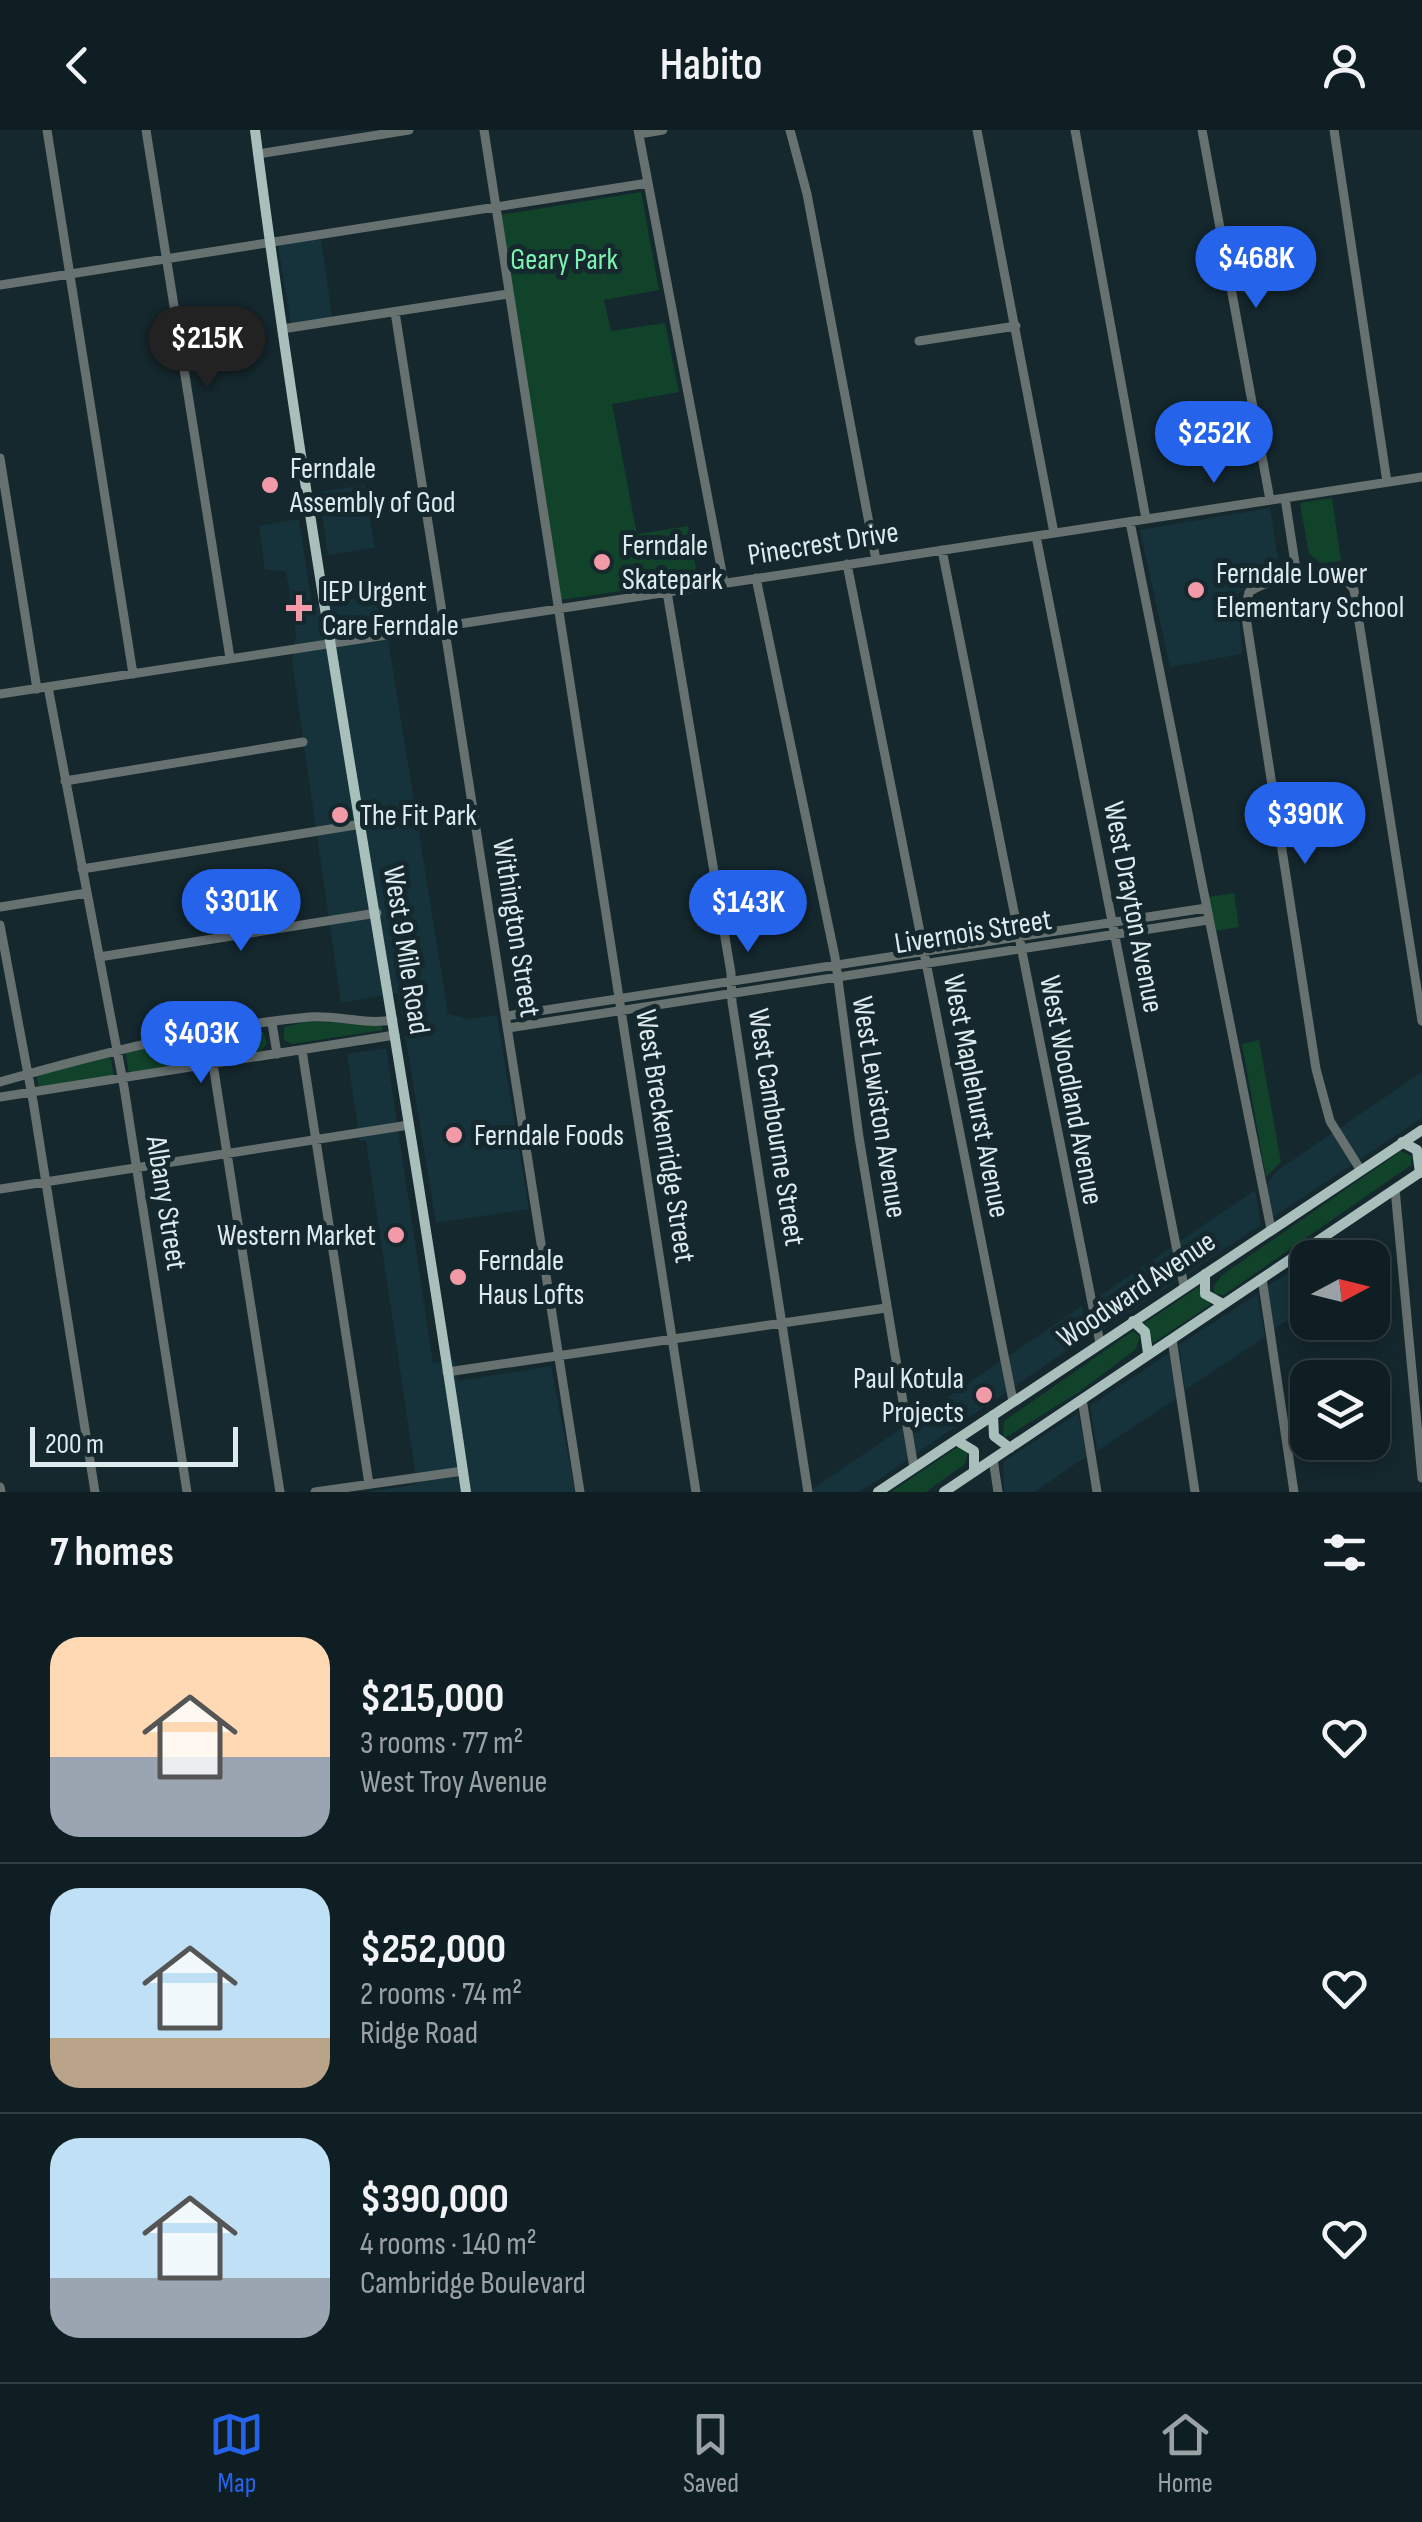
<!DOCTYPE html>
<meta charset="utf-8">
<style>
:root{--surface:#0f1e22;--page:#18272a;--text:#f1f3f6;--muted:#9ba2a5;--line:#2f3c40;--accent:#2563eb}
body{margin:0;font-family:"Sofia Sans Condensed",sans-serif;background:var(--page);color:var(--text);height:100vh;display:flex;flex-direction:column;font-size:38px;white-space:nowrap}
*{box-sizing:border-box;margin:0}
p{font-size:32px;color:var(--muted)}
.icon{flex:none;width:55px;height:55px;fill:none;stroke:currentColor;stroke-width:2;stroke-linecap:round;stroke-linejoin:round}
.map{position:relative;height:1362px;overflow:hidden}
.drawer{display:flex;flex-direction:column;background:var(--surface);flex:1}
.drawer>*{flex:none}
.needle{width:65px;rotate:83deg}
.controls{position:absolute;left:1290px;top:1110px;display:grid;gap:20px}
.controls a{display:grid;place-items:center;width:100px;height:100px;border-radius:20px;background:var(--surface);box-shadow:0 5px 25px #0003,0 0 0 2px var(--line);font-size:50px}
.scale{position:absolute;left:30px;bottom:25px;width:208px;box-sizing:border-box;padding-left:10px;border:5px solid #deeaee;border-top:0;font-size:28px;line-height:35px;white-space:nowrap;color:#deeaee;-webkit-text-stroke:8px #14282e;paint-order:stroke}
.price{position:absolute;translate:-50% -85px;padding:0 22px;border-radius:35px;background:var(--accent);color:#fff;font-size:32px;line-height:65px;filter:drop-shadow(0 2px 5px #0008)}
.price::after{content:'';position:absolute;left:50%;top:60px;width:30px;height:22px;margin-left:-15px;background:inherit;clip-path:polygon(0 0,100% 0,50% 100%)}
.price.active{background:#222;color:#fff}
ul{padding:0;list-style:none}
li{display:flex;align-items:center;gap:30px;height:250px;padding:0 50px}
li+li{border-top:2px solid var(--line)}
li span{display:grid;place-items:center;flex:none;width:280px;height:200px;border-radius:30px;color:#555}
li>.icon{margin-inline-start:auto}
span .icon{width:120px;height:120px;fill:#fffc;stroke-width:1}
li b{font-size:42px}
h2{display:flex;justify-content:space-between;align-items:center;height:120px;padding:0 50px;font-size:42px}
header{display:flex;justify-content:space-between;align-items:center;height:130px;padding:0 50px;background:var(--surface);font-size:45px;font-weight:600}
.menu{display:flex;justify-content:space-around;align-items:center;height:140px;border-top:2px solid var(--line);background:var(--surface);font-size:28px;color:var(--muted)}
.menu a{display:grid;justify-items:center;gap:5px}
.menu .active{color:var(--accent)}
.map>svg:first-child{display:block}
.built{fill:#16333b}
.green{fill:#11432a}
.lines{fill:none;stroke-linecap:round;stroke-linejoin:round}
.minor{stroke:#677170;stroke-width:9}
.major{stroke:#a9bfbc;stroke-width:10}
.poi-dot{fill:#f39aa8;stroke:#14282e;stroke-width:4}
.labels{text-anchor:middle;stroke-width:10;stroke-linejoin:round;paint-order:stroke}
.park-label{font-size:30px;fill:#7df2b1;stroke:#14282e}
.poi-label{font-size:30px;fill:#deeaee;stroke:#14282e;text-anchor:start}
.street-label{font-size:30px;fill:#deeaee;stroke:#14282e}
</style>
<header><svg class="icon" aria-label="back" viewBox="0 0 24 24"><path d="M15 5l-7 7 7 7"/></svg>Habito<svg class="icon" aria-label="person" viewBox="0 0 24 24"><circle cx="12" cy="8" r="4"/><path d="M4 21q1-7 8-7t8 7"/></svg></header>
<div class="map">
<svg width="1422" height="1362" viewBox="0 0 1422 1362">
<rect width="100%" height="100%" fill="#14282e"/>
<path class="built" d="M321 109 332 187 291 195 278 115Z
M364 355 375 418 328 425 319 362Z
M1270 378 1278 429 1238 464 1242 524 1170 537 1140 400Z
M299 389 312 475 381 465 448 884 469 889 497 885 529 1079 436 1093 398 863 341 873 292 532 296 506 286 441 265 440 259 396Z
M386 918 433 1233 454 1230 458 1251 551 1236 575 1362H367L417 1354 366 1011H360L347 924Z
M1422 942V988L1275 1086 1269 1083 1265 1056 1278 1040Z
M1255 1060 1261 1095 1101 1201 1094 1170Z
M1307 1130V1178L1274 1199 1268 1156Z
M1257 1164 1265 1207 1185 1260 1179 1215Z
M1082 1176 1088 1206 875 1352 858 1362H808Z
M1169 1223 1177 1268 1097 1321 1090 1276Z
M1078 1283 1087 1326 1034 1362H1004L1003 1332Z"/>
<path class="green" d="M641 62 659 160 604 170 611 201 665 193 679 262 612 274 637 404 688 396 698 450 560 470 500 85Z
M1332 368 1341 431 1321 433 1309 424 1300 373Z
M1234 763 1239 797 1214 801 1208 767Z
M309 891 382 896 383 900 292 914 284 910V897Z
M254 899 264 903 267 913 261 922 129 943 125 920Z
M1259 910 1281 1032 1266 1047 1242 914Z
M110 924 114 946 38 957 37 946Z
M1401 1021 1412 1026 1411 1035 1224 1165 1215 1164 1213 1157 1222 1145Z
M1200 1156 1210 1175 1153 1213 1145 1193Z
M1133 1201 1140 1206 1136 1219 1079 1262 1003 1309 1004 1291Z
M959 1316 968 1322 965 1334 926 1362H891Z"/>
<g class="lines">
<path class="minor" d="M47 0 133 544
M146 0 230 528
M484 0 696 1362
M638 0 724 453
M790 0 807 64 876 430
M977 0 1054 403
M1075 0 1146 389
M1202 0 1270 370
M1334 0 1387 352
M639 4 663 0
M258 24 409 0
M0 155 648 53
M395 182 580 1362
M282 199 508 164
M919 211 1016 196
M0 328 37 559
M1285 368 1297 446
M1130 392 1271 1099
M1036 406 1184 1156
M942 420 1100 1213
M847 434 1013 1271
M756 448 835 827 859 1007 914 1338
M667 462 731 843 732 872 808 1362
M48 557 124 957 187 1362
M0 564 1422 347
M65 651 303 612
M82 739 362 694
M0 777 87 763
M0 795 33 971 95 1362
M99 827 377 783
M506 886 1206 778
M272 893 277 924
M508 898 1208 790
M302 920 369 1354
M213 934 280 1362
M0 952C101 923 204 897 309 887 338 885 364 895 393 890
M0 967 395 905
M1360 1039 1330 991 1316 939 1245 481 1249 462C1274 446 1336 430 1354 460L1422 891
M0 1059 409 995
M1395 1059 1422 1348
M1262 1148 1294 1362
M1172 1209 1195 1362
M447 1242 886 1178
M1082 1269 1097 1362
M993 1329 998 1362
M0 1357 1 1362
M315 1362 463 1341"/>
<path class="major" d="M255 0C313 452 400 907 466 1362
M1402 1012 1417 1020 1420 1043
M1205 1144V1164L1223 1174
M1133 1191 1145 1202 1148 1223
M993 1285 994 1306 1010 1318
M956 1310 974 1321V1341
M878 1362 1422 1000
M944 1362 1422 1041"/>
</g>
<g class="poi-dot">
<circle cx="270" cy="355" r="10"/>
<circle cx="602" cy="432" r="10"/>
<circle cx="1196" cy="460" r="10"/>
<path d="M294 463h10v10h10v10h-10v10h-10v-10h-10v-10h10z"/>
<circle cx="340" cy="685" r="10"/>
<circle cx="454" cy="1005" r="10"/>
<circle cx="396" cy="1105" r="10"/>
<circle cx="458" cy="1147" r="10"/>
<circle cx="984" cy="1265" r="10"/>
</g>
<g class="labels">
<g class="park-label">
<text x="564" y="139">Geary Park</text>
</g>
<g class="poi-label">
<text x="290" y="348">Ferndale<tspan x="290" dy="34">Assembly of God</tspan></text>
<text x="622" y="425">Ferndale<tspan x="622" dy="34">Skatepark</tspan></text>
<text x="1216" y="453">Ferndale Lower<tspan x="1216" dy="34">Elementary School</tspan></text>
<text x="322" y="471">IEP Urgent<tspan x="322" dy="34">Care Ferndale</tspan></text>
<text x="360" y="695">The Fit Park</text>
<text x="474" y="1015">Ferndale Foods</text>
<text x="376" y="1115" text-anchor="end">Western Market</text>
<text x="478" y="1140">Ferndale<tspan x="478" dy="34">Haus Lofts</tspan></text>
<text x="964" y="1258" text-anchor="end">Paul Kotula<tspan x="964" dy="34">Projects</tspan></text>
</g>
<g class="street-label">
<text transform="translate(823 413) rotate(-9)" y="10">Pinecrest Drive</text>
<text transform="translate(1134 777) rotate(79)" y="10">West Drayton Avenue</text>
<text transform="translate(517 798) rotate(81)" y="10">Withington Street</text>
<text transform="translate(973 801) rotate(-9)" y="10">Livernois Street</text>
<text transform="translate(407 820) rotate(81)" y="10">West 9 Mile Road</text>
<text transform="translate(1072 960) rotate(79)" y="10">West Woodland Avenue</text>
<text transform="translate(977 966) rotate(79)" y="10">West Maplehurst Avenue</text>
<text transform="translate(880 977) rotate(81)" y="10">West Lewiston Avenue</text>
<text transform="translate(777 997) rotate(81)" y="10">West Cambourne Street</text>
<text transform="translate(666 1006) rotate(81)" y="10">West Breckenridge Street</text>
<text transform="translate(167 1073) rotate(81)" y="10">Albany Street</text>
<text transform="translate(1136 1159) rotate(-34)" y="10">Woodward Avenue</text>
</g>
</g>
</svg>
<div class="controls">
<a><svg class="needle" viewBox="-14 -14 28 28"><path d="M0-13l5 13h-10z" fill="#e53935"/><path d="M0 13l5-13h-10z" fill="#9ba2a5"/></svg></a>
<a><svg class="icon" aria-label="layers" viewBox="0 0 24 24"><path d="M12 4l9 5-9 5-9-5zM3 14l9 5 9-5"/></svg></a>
</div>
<div class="scale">200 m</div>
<b class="price" style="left:1256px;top:181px">$468K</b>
<b class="price active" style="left:207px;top:261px">$215K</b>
<b class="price" style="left:1214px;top:356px">$252K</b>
<b class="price" style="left:1305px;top:737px">$390K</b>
<b class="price" style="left:241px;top:824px">$301K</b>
<b class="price" style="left:748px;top:825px">$143K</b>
<b class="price" style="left:201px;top:956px">$403K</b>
</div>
<section class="drawer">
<h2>7 homes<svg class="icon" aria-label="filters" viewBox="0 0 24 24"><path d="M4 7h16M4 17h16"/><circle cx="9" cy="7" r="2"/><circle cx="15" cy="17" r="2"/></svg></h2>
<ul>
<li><span style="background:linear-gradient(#ffd9b3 60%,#9aa5b1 0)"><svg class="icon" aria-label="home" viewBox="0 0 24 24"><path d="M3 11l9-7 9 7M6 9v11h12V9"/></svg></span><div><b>$215,000</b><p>3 rooms · 77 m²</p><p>West Troy Avenue</p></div><svg class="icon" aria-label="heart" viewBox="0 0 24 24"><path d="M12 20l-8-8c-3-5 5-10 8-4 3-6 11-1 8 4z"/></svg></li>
<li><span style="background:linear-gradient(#bfe0f5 75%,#b9a48a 0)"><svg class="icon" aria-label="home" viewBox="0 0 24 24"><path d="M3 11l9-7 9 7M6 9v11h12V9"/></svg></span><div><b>$252,000</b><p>2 rooms · 74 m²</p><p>Ridge Road</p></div><svg class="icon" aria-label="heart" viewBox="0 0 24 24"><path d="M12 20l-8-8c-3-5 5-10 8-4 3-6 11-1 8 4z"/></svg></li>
<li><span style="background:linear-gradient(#bfe0f5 70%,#9aa5b1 0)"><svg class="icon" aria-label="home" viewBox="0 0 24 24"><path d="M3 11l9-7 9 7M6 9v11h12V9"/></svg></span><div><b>$390,000</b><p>4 rooms · 140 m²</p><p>Cambridge Boulevard</p></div><svg class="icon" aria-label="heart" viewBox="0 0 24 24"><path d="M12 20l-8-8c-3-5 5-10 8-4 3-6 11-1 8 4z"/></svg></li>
</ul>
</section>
<nav class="menu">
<a class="active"><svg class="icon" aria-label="map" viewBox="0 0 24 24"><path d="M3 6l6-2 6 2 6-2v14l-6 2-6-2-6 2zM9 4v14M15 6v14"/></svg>Map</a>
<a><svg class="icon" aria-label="saved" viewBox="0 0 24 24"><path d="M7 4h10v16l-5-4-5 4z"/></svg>Saved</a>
<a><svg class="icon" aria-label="home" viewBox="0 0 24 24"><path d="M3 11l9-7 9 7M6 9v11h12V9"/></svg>Home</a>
</nav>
